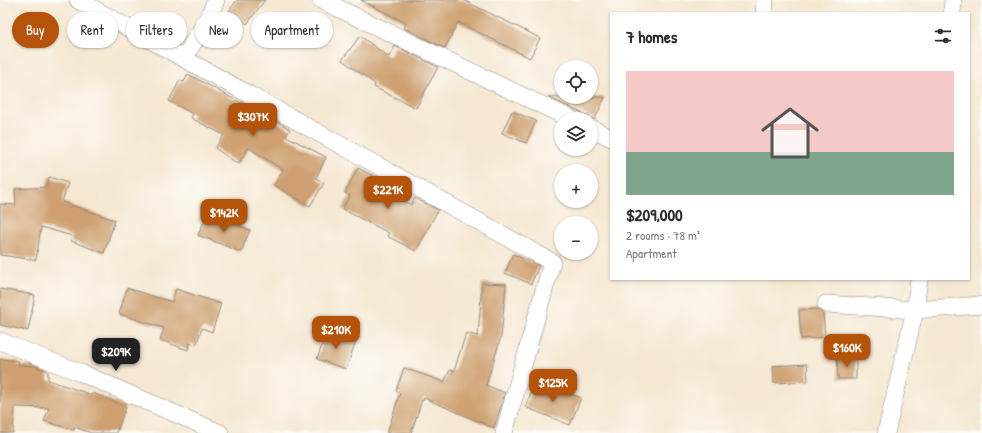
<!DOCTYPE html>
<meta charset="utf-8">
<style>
:root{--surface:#fff;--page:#f2f2f3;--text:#2b2b33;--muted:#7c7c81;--line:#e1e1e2;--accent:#b45309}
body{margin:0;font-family:"Patrick Hand",sans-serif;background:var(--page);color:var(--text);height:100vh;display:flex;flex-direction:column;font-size:15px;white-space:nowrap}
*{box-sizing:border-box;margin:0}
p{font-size:13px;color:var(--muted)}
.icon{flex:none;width:22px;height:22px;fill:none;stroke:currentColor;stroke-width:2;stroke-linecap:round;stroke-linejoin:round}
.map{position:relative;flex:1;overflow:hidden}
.details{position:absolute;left:610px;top:12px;width:360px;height:268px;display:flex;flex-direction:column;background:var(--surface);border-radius:0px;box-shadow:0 1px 3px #0004}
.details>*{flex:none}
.guide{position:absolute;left:12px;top:12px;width:380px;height:36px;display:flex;gap:8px}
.fabs{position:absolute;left:554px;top:60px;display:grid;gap:8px}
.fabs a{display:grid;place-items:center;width:44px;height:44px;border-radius:50%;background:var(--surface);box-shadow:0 1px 3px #0004;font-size:20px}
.price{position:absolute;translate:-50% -34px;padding:0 9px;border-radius:8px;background:var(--accent);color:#fff;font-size:13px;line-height:26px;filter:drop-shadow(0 1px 2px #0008)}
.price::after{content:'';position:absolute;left:50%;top:24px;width:12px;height:9px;margin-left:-6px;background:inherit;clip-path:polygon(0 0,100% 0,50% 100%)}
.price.active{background:#222;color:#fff}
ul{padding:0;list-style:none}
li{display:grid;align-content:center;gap:8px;height:212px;padding:0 16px}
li+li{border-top:1px solid var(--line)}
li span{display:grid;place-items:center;height:124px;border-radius:0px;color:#555}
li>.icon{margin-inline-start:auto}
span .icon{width:72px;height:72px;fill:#fffc;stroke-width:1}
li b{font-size:17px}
h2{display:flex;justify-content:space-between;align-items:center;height:48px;padding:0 16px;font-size:17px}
.tag{padding:0 14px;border-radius:18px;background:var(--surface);box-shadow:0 1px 3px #0004;font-size:14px;line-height:36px}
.tag.active{background:var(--accent);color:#fff}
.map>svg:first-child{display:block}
.building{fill:#cea071}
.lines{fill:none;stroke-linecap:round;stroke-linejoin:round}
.minor-casing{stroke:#90897e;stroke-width:18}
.minor{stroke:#fff;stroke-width:17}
</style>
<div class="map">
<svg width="982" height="433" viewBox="0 0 982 433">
<rect width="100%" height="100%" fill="#fdfcf7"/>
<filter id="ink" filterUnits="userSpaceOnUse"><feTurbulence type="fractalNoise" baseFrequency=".025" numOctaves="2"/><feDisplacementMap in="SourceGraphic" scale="8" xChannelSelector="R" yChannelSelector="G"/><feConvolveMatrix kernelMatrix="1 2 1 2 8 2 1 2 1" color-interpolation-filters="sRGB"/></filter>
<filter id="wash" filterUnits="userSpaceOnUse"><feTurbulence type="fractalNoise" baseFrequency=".012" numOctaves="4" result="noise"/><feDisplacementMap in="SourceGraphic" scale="16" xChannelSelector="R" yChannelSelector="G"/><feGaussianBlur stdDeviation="0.9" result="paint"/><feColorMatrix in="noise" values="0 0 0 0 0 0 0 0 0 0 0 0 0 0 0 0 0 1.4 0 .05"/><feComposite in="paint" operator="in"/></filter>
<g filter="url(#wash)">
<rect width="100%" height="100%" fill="#f5e7d1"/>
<g id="blocks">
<path class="building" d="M237 0H265L247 24 229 11Z
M361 0H463L540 38 530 58 458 22 445 48 404 28 406 23Z
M360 36 389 57 395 46 438 67 416 108 374 87 375 84 342 60Z
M188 74 241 103V102L290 129 286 136 326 157 316 178 324 183 310 206 274 185 283 170 249 148 238 164 215 148 224 135 191 118 193 114 169 101 180 80 184 82Z
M548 97H605L595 119Z
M512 111 536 121 526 143 502 133Z
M358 168 387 183 384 190 411 205 415 198 438 210 416 251 387 236 389 233 342 209 350 196 345 193Z
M49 177 68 183 62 202 115 220 104 253 71 241 72 236 41 227 36 260 0 255V204L16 205 15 189 46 187Z
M208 213 250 230 241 252 198 235Z
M513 254 539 266 531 284 505 273Z
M482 283 506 284 501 337 486 385 505 393 494 428 424 398 423 401 422 400 411 433H387L400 393 396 391 404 368 444 382 450 370 454 371 466 333 478 336Z
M127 288 172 302 176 289 221 304 212 332 202 328 196 345 190 343 188 350 160 340 164 328 119 314Z
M0 289 35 295 28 331 0 325Z
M817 309 820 312 823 313 825 337 801 339 799 310Z
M327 331 356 341 346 369 317 359Z
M837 358H856V379H838Z
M0 359 19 361 18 365 35 366 48 371V380L92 395 93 393 126 407 116 433H91L75 427 74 430 44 421 49 408 15 407 13 433H0Z
M807 364 808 381 774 383 773 366Z
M536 381 581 398 570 425 525 407Z"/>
</g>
</g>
<g filter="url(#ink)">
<use href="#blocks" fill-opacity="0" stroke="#90897e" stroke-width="1"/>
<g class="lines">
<g class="minor-casing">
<path id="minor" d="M78 0 552 262 504 433
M321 0 571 119
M764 13 765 0
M952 13 953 0
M184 58 207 20 216 0
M591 128 611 138
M826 304 915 310 982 305
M0 341 81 373 220 433
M886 433 915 310 919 279"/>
</g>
<use href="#minor" class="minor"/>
</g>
</g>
</svg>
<div class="fabs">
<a><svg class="icon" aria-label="locate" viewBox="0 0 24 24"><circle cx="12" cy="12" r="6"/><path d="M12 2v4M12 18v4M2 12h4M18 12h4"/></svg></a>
<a><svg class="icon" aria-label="layers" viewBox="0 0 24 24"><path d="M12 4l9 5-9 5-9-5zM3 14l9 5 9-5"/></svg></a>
<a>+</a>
<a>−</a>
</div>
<b class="price" style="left:253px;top:137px">$307K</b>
<b class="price" style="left:388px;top:210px">$221K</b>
<b class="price" style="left:224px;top:233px">$142K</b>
<b class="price" style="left:336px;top:350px">$210K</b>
<b class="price" style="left:847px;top:368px">$160K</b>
<b class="price active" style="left:116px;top:372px">$209K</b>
<b class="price" style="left:553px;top:403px">$125K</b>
<div class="guide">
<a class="tag active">Buy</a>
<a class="tag">Rent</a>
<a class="tag">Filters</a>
<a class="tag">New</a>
<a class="tag">Apartment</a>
</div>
<section class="details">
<h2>7 homes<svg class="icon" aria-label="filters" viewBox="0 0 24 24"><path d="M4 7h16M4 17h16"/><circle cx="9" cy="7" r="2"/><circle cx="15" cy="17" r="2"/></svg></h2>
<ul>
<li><span style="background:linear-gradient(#f6c9c9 65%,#7fa58c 0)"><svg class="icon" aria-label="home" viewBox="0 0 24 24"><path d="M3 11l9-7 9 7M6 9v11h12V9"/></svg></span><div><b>$209,000</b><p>2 rooms · 78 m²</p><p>Apartment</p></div></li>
</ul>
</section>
</div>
